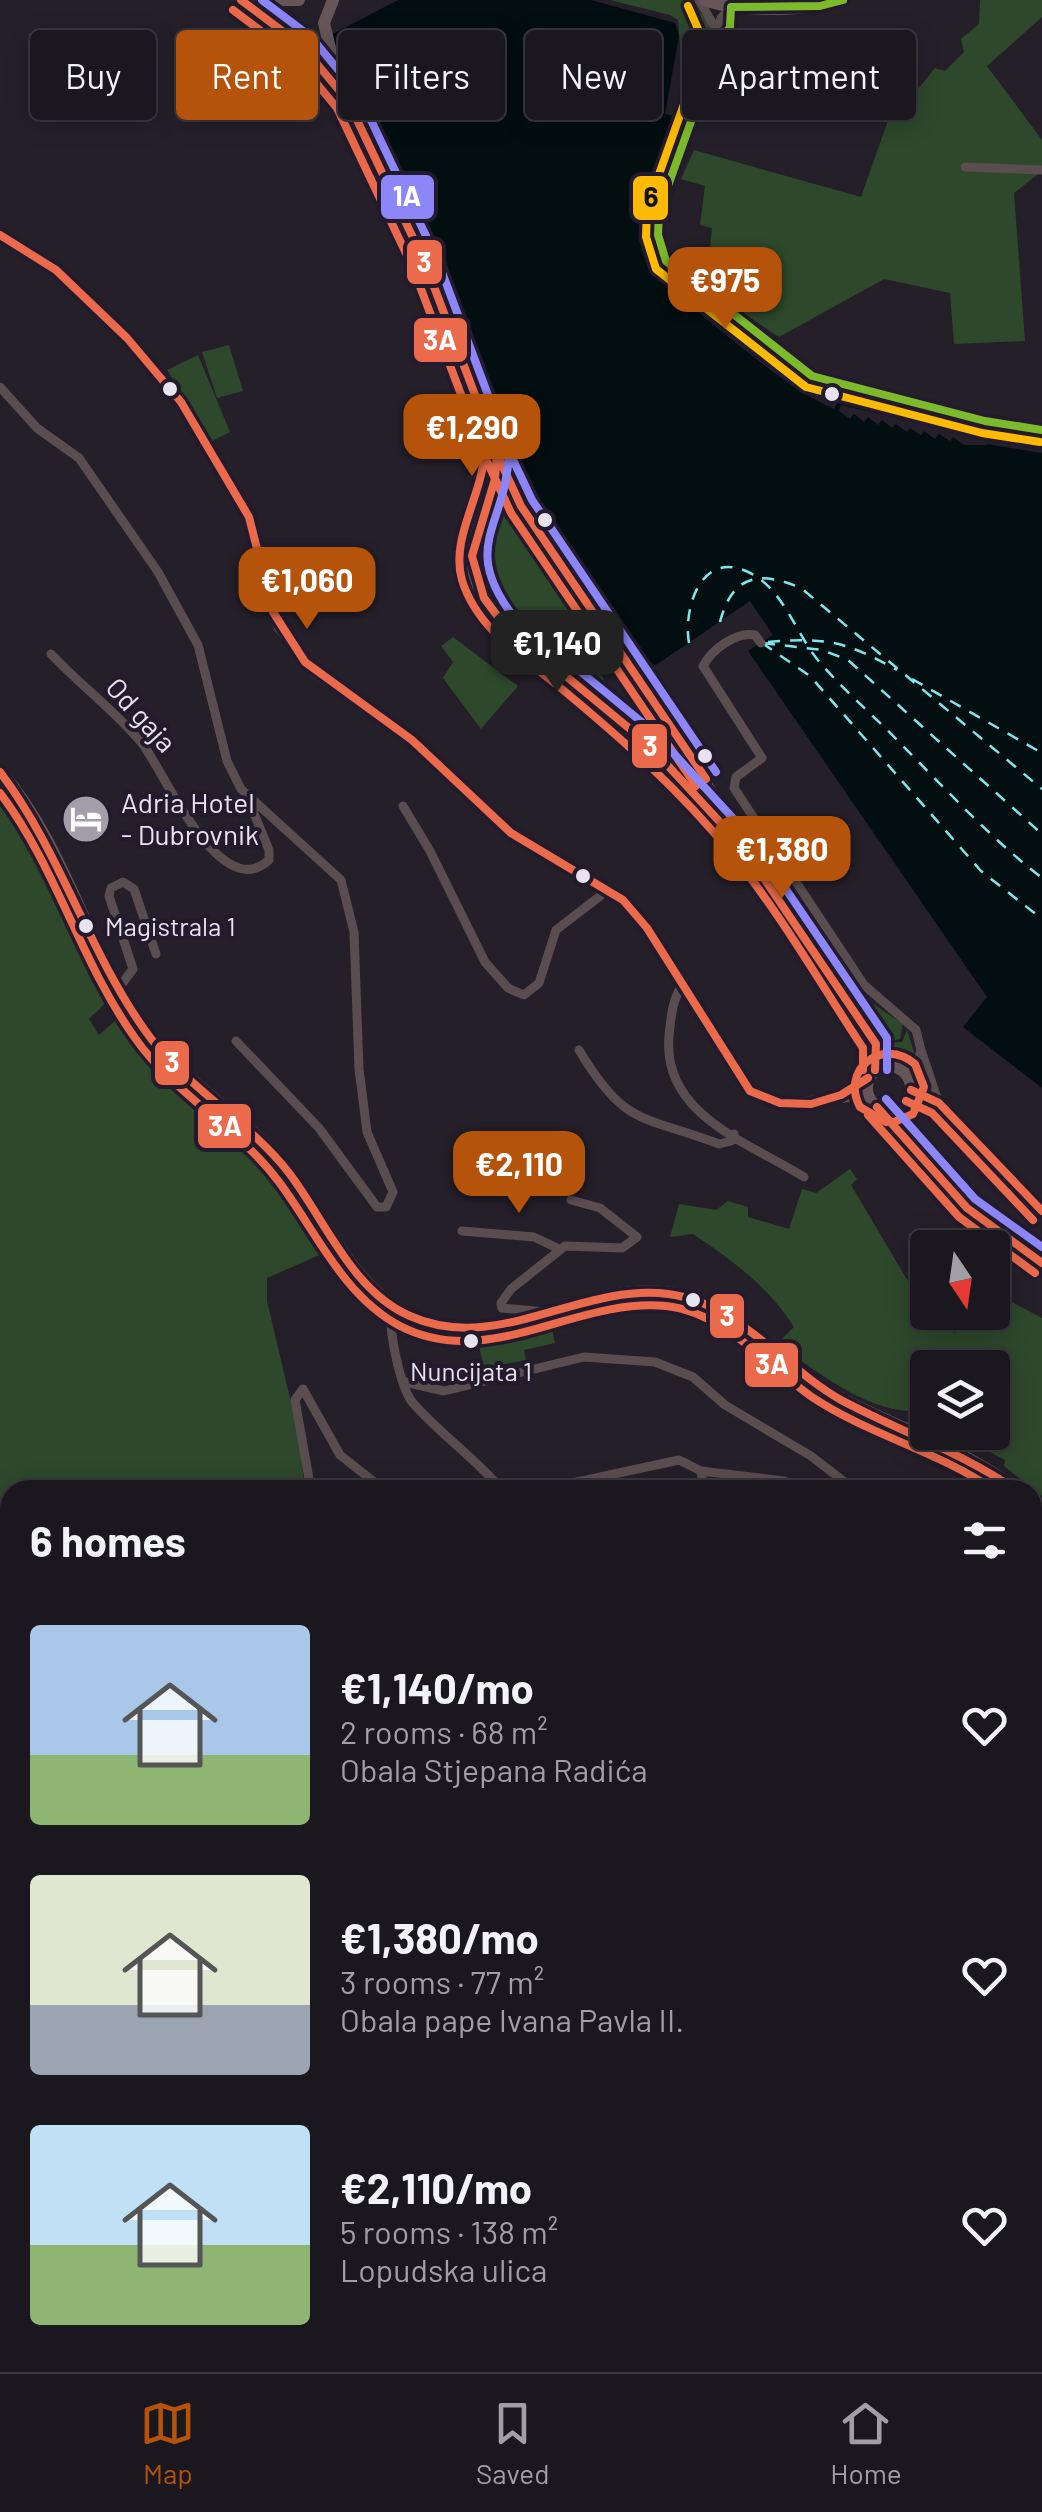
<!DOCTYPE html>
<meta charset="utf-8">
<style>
:root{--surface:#1b171f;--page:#242028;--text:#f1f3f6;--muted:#a09fa4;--line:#39363d;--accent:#b45309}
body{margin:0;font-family:Barlow,sans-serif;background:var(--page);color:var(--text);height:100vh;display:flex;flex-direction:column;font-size:38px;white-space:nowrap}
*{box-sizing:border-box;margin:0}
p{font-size:32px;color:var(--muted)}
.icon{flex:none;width:55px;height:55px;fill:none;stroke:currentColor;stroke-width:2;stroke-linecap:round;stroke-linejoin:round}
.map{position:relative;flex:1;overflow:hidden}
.drawer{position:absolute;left:0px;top:1480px;width:1042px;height:892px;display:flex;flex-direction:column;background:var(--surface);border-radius:30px 30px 0 0;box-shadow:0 5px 25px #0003,0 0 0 2px var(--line)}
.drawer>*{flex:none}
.banner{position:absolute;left:30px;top:30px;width:982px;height:90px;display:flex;gap:20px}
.needle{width:65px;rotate:167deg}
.controls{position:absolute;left:910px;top:1230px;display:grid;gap:20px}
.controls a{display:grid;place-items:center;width:100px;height:100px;border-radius:10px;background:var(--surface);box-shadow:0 5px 25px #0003,0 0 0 2px var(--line);font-size:50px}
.price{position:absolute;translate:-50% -85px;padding:0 22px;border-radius:20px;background:var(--accent);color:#fff;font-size:32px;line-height:65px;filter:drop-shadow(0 2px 5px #0008)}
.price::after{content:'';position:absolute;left:50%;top:60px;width:30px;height:22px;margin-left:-15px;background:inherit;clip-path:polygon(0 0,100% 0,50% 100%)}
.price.active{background:#222;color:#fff}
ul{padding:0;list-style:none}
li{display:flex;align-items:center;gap:30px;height:250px;padding:0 30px}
li span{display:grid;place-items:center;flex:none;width:280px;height:200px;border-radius:10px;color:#555}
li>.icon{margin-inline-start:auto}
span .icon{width:120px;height:120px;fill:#fffc;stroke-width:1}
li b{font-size:42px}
h2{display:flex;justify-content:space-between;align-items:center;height:120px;padding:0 30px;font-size:42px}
.pill{padding:0 35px;border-radius:10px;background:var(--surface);box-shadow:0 5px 25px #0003,0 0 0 2px var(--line);font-size:35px;line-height:90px}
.pill.active{background:var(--accent);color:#fff}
.tabs{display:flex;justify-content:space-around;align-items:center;height:140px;border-top:2px solid var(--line);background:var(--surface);font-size:28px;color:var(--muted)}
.tabs a{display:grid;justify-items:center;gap:5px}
.tabs .active{color:var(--accent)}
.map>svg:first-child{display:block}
.green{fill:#2e482c}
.water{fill:#030e10}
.pier{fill:#241f29}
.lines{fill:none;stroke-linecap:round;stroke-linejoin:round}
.ferry{stroke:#7de7eb;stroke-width:2.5;stroke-dasharray:12 10;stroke-linecap:butt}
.minor{stroke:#5a4d4f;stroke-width:9}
.tertiary{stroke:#5a4d4f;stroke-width:11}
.secondary{stroke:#665659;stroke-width:12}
.primary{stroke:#655559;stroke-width:14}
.bus-1-casing{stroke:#231b2d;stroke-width:15}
.bus-2-casing{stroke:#231b2d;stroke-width:15}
.bus-3-casing{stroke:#231b2d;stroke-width:15}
.bus-4-casing{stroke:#231b2d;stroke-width:15}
.bus-5-casing{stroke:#231b2d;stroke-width:15}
.bus-1{stroke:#eb6a4b;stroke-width:8}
.bus-2{stroke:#eb6a4b;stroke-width:8}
.bus-3{stroke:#8c86f9;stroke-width:8}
.bus-4{stroke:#7cba2b;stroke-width:8}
.bus-5{stroke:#fcba04;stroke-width:8}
.bus-dot{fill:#e9e3f0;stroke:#231b2d;stroke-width:4}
.labels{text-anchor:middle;stroke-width:8;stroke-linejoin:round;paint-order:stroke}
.bus-label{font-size:26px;fill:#e9e3f0;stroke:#231b2d;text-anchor:start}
.street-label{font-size:28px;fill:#e9e3f0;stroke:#231b2d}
.poi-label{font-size:28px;fill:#e9e3f0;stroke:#231b2d;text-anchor:start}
.line-badge{stroke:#231b2d;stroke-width:4}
.badge-label{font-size:28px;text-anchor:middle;font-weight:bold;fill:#fff}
.pale-badge-label{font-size:28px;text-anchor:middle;font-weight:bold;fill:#111}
</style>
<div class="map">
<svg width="1042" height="2372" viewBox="0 0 1042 2372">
<rect width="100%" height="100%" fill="#241f29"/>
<path class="green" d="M610 0H689L709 23 708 52 680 45 678 20 670 15Z
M980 0H1042V17L987 66 1042 140V171L1014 193 1025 341 954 344 950 293 884 279 779 337 706 288 712 228 700 225 705 186 681 179 694 150 861 197 897 95 909 100 935 68 945 71 964 52 961 39 979 24Z
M229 345 243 391 217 398 202 352Z
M198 355 230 432 212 441 167 370Z
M500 507 512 510 612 660 600 672 612 696C571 666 476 606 481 550 483 533 492 522 500 507Z
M453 637 518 686 481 729 443 678 453 662 441 646Z
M0 784 43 846 112 997 89 1019 99 1035 124 1013 196 1098 269 1158 333 1249 267 1278V1301L298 1432 305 1490H10V2362L660 2363 654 2372H0Z
M854 991 903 1024 900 1039 889 1042H902L907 1030 914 1052 907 1062 896 1063 880 1034 885 1036Z
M850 1169 857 1179 851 1185 931 1320 955 1333 966 1313 992 1312 995 1293 1042 1318V1496L1004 1466 1005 1460 955 1433 992 1432V1368H928L927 1411 917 1406 911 1411C865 1410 813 1370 778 1343L794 1327C767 1285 733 1261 693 1234L670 1237 679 1204 716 1210 728 1201 748 1207V1217L789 1229 802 1189 816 1193Z
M552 1329 555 1343 524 1350 526 1360 484 1368 479 1346Z
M1032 1652 1042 1658V2034L1033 2040Z"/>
<path class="water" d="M398 0H591L675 23 679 36 665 114 674 116 671 129 677 134C627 244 636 261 726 335 760 362 794 391 834 409L837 402 983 435 1042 442V447L989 439 987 444 1042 453V1088L963 1027 987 997 748 651 773 635 750 601 650 669 515 466 431 248 331 35Z
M1042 2319V2372H862L883 2363 1032 2362 1033 2321Z"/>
<path class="pier" d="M841 405 953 431 988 439 987 445H964L953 437 950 441 939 434 935 439 924 431 921 435 910 428 907 432 896 424 892 428 882 420 878 425 868 417 864 422 854 414 850 419 839 411Z"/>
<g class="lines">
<path class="ferry" d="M720 622C732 575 759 570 801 588L1042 789
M768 642C826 637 845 641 897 670
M689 643C683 610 700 551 746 571 782 586 794 630 817 659 841 688 872 714 898 741 945 788 989 837 1042 878
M762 643 810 676 981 871 1042 919
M763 643 822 650 848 660 1042 834
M912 679 1042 753"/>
<path class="minor" d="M699 0 714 26 718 46
M731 2 730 27 718 46 659 211 658 235 666 261 812 376 985 421 1042 430
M717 35 721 18 731 7
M965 167 1042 170
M0 387 37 428 79 458 158 572 198 645 227 761 241 789 341 880 354 932 359 1069 367 1132 393 1192 386 1207H377L319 1128 236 1041
M761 643 755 635C737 631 712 649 703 666L762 758 736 777 734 788 864 985 916 1030 921 1050 911 1083
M51 654C80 685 113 709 141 742 163 768 219 906 269 860V850L246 794
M403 806 430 851 485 962 508 988 524 995 539 983 556 930 608 890
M683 984C672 999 671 1018 669 1036 662 1115 748 1142 804 1177
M119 988 133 969 109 896 111 888 123 882 134 889 156 954
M579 1050C625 1127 642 1115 719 1144L731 1141 734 1134
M921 1050 938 1101
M911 1090 939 1103 1042 1211
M462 1231 534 1237 559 1249
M392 1306C387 1325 400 1388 413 1403 440 1434 475 1458 502 1490
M545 1312 502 1308 501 1303 511 1289 565 1246 622 1248 637 1237 600 1208 571 1200
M405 1382 444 1391 584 1357 655 1362 693 1377 725 1405 811 1456 855 1490
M701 1471 704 1490
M311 1490 295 1400 303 1389 340 1455 378 1485
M540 1490 679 1460 701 1471 784 1481 813 1490
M1032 1646 1042 1653
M699 2372 709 2362"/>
<path class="tertiary" d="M0 235 56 270 127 338 181 402 249 517 279 627 315 672 412 740 511 833 623 900 647 928 750 1091 784 1105 852 1096 872 1103
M843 1095 868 1078"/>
<path class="secondary" d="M241 0 302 46 341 91
M257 0H299
M333 0 324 23 333 61 425 263 521 506 683 744 742 846 895 1066
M705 0C738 13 810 11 843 0
M497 457C499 530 432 543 504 625L647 743 727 830
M875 1070 876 1047"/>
<path class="primary" d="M0 772C68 851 86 954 147 1034 187 1087 247 1118 287 1171 324 1218 351 1285 406 1315 491 1362 583 1279 671 1294 738 1305 784 1370 842 1400 902 1431 962 1449 1016 1490
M866 1088a23 23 0 1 1 46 0a23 23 0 1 1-46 0Z
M877 1107 967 1208 1042 1263
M1032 1504 1042 1513
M1032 2076 1042 2056
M1032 2162 1036 2211 1032 2224
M1032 2311 1042 2310
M762 2372 775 2362
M810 2372 827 2362"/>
<g class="bus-1-casing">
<path id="bus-1" d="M241 0 302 46 348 101 425 263 497 453 495 479 472 556 484 598 504 625 647 743 742 846 876 1044 875 1070
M0 235 56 270 127 338 181 402 249 517 273 612 305 662 412 740 511 833 623 900 647 928 750 1091 780 1103 811 1104 841 1095 868 1078
M496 452 521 506 706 779
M0 772C60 851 87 948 144 1029 183 1086 247 1119 289 1173 325 1220 352 1291 410 1316 497 1355 579 1283 668 1294 737 1302 784 1368 841 1400 899 1431 961 1452 1016 1490
M911 1090 939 1103 1042 1211
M877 1107 967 1208 1042 1263"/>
</g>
<g class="bus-2-casing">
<path id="bus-2" d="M233 10 293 55 337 108 413 268 484 455C482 496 450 539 462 580 476 627 521 656 557 685 620 737 680 790 731 853 780 913 820 983 863 1048V1070
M485 457 511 513 696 786
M0 793C57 868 80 961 135 1038 174 1094 238 1127 279 1182 316 1231 343 1296 400 1326 489 1372 575 1297 666 1306 724 1312 767 1366 812 1397 869 1435 938 1451 994 1490
M906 1101 932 1113 1033 1220
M868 1115 959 1217 1035 1273
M886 1122 860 1107C840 1070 882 1036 915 1064L924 1087 913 1114 894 1122"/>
</g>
<g class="bus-3-casing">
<path id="bus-3" d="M262 0 311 37 359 95 437 259 509 451C507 527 459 544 513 616L655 733 751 838 887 1038V1070
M507 447 532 500 716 772
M886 1099 975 1199 1042 1247"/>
</g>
<g class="bus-4-casing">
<path id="bus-4" d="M843 0 820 6 731 7 730 27 718 46 659 211 658 235 666 261 812 376 985 421 1042 430"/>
</g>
<g class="bus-5-casing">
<path id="bus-5" d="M688 6 705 45 647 208 646 237 656 269 806 387 982 433 1040 442"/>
</g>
<use href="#bus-1" class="bus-1"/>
<use href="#bus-2" class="bus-2"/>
<use href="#bus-3" class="bus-3"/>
<use href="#bus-4" class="bus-4"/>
<use href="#bus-5" class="bus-5"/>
</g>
<defs>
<g id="hotel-disc" transform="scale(2.5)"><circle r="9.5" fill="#a49eaa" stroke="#231b2d"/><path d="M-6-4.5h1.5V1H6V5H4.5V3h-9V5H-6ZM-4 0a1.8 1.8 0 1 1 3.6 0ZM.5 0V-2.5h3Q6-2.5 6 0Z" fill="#fff"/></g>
</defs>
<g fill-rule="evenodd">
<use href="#hotel-disc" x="86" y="819"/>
</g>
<g class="bus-dot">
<circle cx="170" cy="389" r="9"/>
<circle cx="832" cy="394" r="9"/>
<circle cx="545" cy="520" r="9"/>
<circle cx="705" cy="756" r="9"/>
<circle cx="583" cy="876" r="9"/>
<circle cx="86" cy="926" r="9"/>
<circle cx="693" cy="1300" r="9"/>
<circle cx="471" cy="1341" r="9"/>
</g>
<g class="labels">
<g class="bus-label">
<text x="105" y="936">Magistrala 1</text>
<text x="471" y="1381" text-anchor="middle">Nuncijata 1</text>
</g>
<g class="street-label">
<text transform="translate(141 715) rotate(48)" y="10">Od gaja</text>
</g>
<g class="poi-label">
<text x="121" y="813">Adria Hotel<tspan x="121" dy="32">- Dubrovnik</tspan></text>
</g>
</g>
<g class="line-badge">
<rect x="379" y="173" width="57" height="48" rx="10" fill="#8c86f9"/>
<rect x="631" y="174" width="39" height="48" rx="10" fill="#fcba04"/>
<rect x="405" y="238" width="39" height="48" rx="10" fill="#eb6a4b"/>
<rect x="412" y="316" width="57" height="48" rx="10" fill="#eb6a4b"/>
<rect x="630" y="722" width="39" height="48" rx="10" fill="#eb6a4b"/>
<rect x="153" y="1039" width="38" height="48" rx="10" fill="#eb6a4b"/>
<rect x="196" y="1102" width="57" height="48" rx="10" fill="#eb6a4b"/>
<rect x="708" y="1292" width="38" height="48" rx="10" fill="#eb6a4b"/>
<rect x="743" y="1341" width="57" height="48" rx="10" fill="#eb6a4b"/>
</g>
<g class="badge-label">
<text x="407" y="206">1A</text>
<text x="424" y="272">3</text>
<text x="440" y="350">3A</text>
<text x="650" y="756">3</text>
<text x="172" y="1072">3</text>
<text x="225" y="1136">3A</text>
<text x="727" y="1326">3</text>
<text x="772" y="1374">3A</text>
</g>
<g class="pale-badge-label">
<text x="651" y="207">6</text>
</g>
</svg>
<div class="controls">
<a><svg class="needle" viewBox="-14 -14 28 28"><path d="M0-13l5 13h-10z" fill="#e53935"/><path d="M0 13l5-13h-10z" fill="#a09fa4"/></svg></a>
<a><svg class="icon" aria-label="layers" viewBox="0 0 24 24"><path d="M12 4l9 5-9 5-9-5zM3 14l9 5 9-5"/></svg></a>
</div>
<b class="price" style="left:725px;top:332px">€975</b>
<b class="price" style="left:472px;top:479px">€1,290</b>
<b class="price" style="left:307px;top:632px">€1,060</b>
<b class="price active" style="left:557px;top:695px">€1,140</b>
<b class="price" style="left:782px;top:901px">€1,380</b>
<b class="price" style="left:519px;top:1216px">€2,110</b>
<div class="banner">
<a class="pill">Buy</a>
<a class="pill active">Rent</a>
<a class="pill">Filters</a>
<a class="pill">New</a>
<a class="pill">Apartment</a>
</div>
<section class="drawer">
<h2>6 homes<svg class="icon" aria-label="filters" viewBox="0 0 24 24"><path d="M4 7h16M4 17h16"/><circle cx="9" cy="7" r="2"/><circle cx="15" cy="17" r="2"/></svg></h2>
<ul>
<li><span style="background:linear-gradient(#a9c7e8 65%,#8fb573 0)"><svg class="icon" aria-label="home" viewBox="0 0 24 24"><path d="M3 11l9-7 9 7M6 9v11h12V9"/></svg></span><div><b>€1,140/mo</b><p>2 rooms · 68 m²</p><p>Obala Stjepana Radića</p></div><svg class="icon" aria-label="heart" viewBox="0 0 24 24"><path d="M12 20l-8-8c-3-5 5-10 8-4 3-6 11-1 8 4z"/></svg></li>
<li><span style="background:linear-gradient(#dfe7d0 65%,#9aa5b1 0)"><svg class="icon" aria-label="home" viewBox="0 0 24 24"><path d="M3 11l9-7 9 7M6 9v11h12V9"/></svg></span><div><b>€1,380/mo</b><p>3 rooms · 77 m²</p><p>Obala pape Ivana Pavla II.</p></div><svg class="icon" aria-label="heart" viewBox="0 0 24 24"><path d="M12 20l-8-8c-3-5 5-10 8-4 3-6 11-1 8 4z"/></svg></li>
<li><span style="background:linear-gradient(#bfe0f5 60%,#8fb573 0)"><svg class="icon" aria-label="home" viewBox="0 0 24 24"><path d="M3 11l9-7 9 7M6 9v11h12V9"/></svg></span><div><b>€2,110/mo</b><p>5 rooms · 138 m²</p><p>Lopudska ulica</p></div><svg class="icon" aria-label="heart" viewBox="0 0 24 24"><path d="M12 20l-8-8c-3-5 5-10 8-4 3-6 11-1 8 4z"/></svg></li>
</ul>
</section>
</div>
<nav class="tabs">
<a class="active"><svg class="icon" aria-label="map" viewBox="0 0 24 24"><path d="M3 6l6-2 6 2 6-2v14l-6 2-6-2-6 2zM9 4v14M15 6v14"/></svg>Map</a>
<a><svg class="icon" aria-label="saved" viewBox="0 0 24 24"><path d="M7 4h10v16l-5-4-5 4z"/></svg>Saved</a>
<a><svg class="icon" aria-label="home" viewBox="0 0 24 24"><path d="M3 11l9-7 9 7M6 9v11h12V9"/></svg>Home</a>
</nav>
